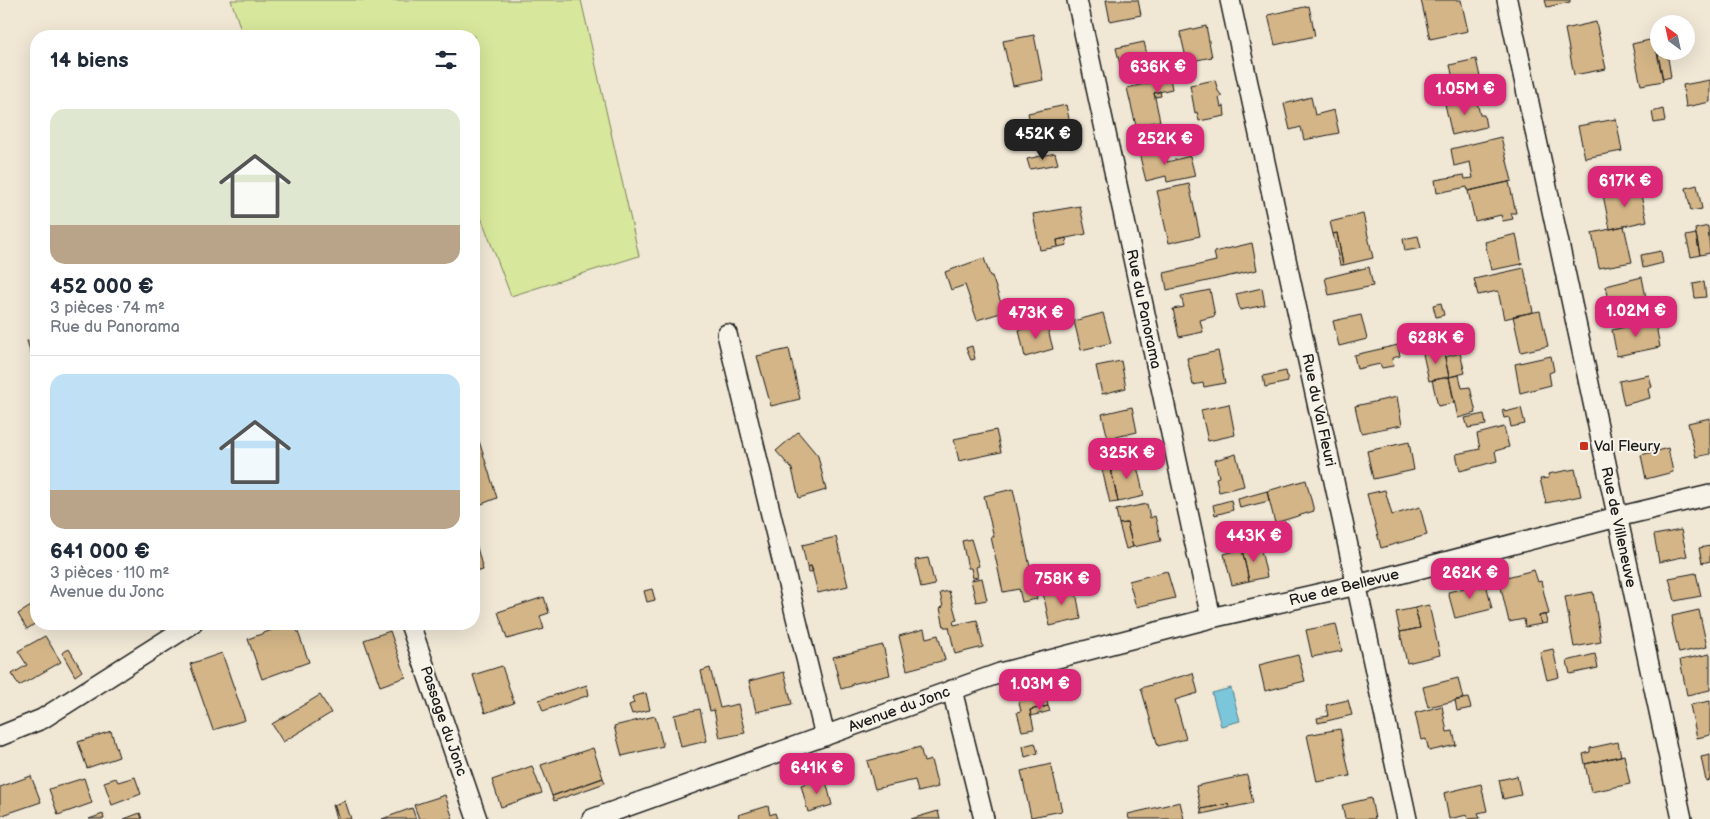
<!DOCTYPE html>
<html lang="fr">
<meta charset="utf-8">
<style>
:root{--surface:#fff;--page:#f2f2f3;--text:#1f2937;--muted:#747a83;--line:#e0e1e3;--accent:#db2777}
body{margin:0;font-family:"Balsamiq Sans",sans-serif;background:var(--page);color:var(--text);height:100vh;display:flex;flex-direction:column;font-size:19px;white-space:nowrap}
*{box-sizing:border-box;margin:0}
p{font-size:16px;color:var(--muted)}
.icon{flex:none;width:28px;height:28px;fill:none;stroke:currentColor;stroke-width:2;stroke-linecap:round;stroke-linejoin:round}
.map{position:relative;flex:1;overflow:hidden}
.drawer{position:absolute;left:30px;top:30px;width:450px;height:600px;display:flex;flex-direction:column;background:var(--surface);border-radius:20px;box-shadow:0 5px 20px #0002}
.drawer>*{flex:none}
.needle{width:32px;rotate:327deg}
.fabs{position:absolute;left:1650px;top:15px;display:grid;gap:10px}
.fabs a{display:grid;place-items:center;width:45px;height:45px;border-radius:50%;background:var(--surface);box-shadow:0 5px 20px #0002;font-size:25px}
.price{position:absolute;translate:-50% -42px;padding:0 11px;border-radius:10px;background:var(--accent);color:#fff;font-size:16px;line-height:32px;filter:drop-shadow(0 1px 2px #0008)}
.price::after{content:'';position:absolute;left:50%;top:30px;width:15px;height:11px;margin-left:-8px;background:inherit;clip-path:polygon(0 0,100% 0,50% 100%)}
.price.current{background:#222;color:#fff}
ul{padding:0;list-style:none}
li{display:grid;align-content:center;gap:10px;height:265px;padding:0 20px}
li+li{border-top:1px solid var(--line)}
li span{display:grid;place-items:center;height:155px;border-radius:15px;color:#555}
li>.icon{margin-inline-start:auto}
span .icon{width:90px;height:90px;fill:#fffc;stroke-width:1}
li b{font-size:21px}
h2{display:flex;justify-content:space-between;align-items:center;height:60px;padding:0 20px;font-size:21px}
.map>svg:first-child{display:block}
.green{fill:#d7e79b;stroke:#7a825c}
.water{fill:#7bc6db;stroke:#55828f}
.building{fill:#d3b587;stroke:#1c1c1c}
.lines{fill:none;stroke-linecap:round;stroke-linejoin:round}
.minor-casing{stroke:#1c1c1c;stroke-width:22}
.minor{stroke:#f7f3e8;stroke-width:19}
.poi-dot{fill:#c8321e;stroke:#f7f3e8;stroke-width:2}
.labels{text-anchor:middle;stroke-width:4;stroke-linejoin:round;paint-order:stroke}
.street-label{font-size:15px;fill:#1c1c1c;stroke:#f7f3e8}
.poi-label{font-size:15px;fill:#1c1c1c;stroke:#f7f3e8;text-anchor:start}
</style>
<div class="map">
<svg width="1710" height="819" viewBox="0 0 1710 819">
<rect width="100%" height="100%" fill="#f0e7d5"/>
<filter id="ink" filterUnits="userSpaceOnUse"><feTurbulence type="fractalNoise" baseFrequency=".02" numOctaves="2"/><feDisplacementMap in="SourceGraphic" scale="10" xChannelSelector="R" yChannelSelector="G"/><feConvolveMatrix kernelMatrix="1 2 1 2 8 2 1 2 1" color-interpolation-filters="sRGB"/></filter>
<g filter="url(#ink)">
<path class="green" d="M231 0H581L639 256 511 296 474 199V36H243Z"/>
<path class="water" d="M1231 688 1240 721 1221 726 1212 693Z"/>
<path class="building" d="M1106 0H1138L1141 15 1110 21Z
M1421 0H1461L1468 31 1430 39Z
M1545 0H1570V2L1547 7Z
M1309 6 1315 36 1275 45 1268 15Z
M1596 22 1606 69 1574 75 1565 29Z
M1206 26 1212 57 1187 62 1180 32Z
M1034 35 1043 80 1013 86 1003 41Z
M1654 39 1663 81 1641 85 1632 44Z
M1144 42 1150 67 1122 73 1116 48Z
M1667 52 1671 77 1663 79 1658 54Z
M1476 59 1482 86 1456 92 1450 65Z
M1170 78 1172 89 1154 93 1160 121 1136 126 1127 88Z
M1215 80 1218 91 1222 96 1219 98 1221 107 1224 106 1225 116 1199 121 1197 112 1195 113 1190 85Z
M1710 80V102L1686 107 1683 85Z
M1160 91 1161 96 1155 97 1154 93Z
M1311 97 1315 115 1334 110 1339 133 1304 140 1301 127 1290 130 1284 104Z
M1476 97 1480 115H1484L1486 127 1452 135 1445 104Z
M1066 105 1072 132 1034 141 1028 113Z
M1663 109 1665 121 1654 123 1652 112Z
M1616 119 1622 151 1585 158 1578 126Z
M1501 137 1512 181 1468 191 1467 187 1437 193 1435 180 1464 175 1465 179 1473 178 1470 162 1454 166 1451 149Z
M1164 148 1167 162 1190 156 1195 176 1167 182 1166 176 1146 181 1139 153Z
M1055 153 1058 164 1030 169 1027 159Z
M1509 182 1516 213H1511L1513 219 1503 221 1501 215 1475 221 1468 191Z
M1189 184 1200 236 1169 243 1157 191Z
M1697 185 1702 209 1691 211 1686 188Z
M1639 187 1647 221 1610 229 1603 195Z
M1080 206 1086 234 1057 240 1058 247 1040 250 1033 214Z
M1363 214 1373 258 1343 265 1337 233 1333 234 1330 222Z
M1624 226 1632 262 1599 268 1592 233Z
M1708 226 1710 253 1700 255 1695 229Z
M1337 233 1343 265H1340L1333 234Z
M1516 234 1522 264 1491 270 1485 242Z
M1696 234 1700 255 1691 257 1686 236Z
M1418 236 1421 248 1405 251 1403 239Z
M1066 238 1067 245 1058 247 1057 240Z
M1252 243 1257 270 1167 290 1164 273 1216 261 1214 252Z
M1661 251 1663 263 1643 268 1641 255Z
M984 258 990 276H992L1004 312 977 320 965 285 951 290 945 272Z
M1369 267 1373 286 1329 295 1325 278Z
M1524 268 1533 312 1504 319 1498 291 1478 295 1474 279Z
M1642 277 1647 303 1611 311 1606 286Z
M1704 282 1706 297 1695 298 1693 284Z
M1262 288 1265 305 1240 310 1236 294Z
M1210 290 1215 316 1200 320 1203 332 1179 337 1173 309 1184 307 1181 296Z
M1441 303 1444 315 1436 317 1433 305Z
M1540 311 1548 346 1521 352 1513 316Z
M1103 313 1111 343 1081 350 1074 321Z
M1361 315 1367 339 1339 346 1333 321Z
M1655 320 1660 347 1617 356 1612 330Z
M1046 322 1053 349 1025 357 1019 330Z
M36 338V369L27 341Z
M1398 345 1400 356 1392 358 1393 366 1382 368 1380 364 1357 369 1354 355Z
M972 346 975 359 971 360 966 348Z
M789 349 800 399 771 406 757 356Z
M1443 349 1449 377 1429 381 1423 354Z
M1218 351 1225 383 1204 387 1203 383 1193 385 1187 358Z
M1460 353 1465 373 1449 377 1445 357Z
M1551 356 1554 371 1549 373 1551 385 1520 393 1515 364Z
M1121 361 1126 388 1102 394 1096 366Z
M1286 371 1288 382 1265 387 1263 376Z
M1459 375 1462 388 1470 387 1476 413 1458 418 1449 377Z
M1649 375 1652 387 1648 389 1650 398 1624 405 1619 381Z
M1449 377 1454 403 1438 406 1432 380Z
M1397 397 1402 425 1361 433 1355 406Z
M1229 404 1235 435 1208 441 1201 410Z
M1132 407 1137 432 1108 439 1102 414Z
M1521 408 1525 424 1511 427 1509 417 1504 418 1502 410 1504 409 1505 412Z
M1484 414 1486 425 1468 428 1465 418Z
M1710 418V454L1696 457 1688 423Z
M1504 427 1509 447 1495 451 1497 461 1460 471 1456 454 1480 449 1477 434Z
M996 430 1001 452 959 461 954 439Z
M798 432 818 456 826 490 799 498 792 469 776 451Z
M479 441 497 498 474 507V443Z
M1409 442 1414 470 1373 479 1367 451Z
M1668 448 1673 472 1646 479 1641 455Z
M1236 454 1244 486 1219 492 1216 478 1219 477 1215 460Z
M1135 458 1144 496 1118 502 1110 464Z
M1110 464 1118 502 1110 503 1101 465Z
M1575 469 1581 496 1546 503 1540 479 1549 478 1548 474Z
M1306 480 1314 511 1275 523 1267 491Z
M1013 489 1037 599 1022 602 1019 589 1003 592 991 537H994L984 496Z
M1385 490 1392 515 1420 507 1427 535 1381 548 1367 494Z
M1267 491 1269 501 1240 508 1238 499Z
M1231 500 1233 510 1215 515 1213 505Z
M1147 504 1150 518 1155 516 1161 541 1133 547 1127 523 1119 524 1116 510Z
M1127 523 1133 547 1126 549 1119 524Z
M1681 530 1687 556 1659 562 1654 535Z
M474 536 483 570 474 572Z
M836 537 848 586 818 593 811 566 807 567 802 545Z
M971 539 979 566 976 567 978 577 973 578 971 568H968L962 541Z
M1260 545 1267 577 1249 581 1242 549Z
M1710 546V561L1702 563 1699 548Z
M1242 549 1249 581 1232 585 1224 554Z
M928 558 935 585 921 588 915 560Z
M811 566 813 571 808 573 807 567Z
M1534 570 1538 582 1541 581 1549 614 1539 616 1541 624 1525 627 1524 619 1509 622 1499 579Z
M1167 571 1175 598 1136 607 1129 581Z
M1696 573 1701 596 1675 601 1669 578Z
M982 578 987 600 976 602 971 580Z
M1486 583 1492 609 1455 618 1448 592Z
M1075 587 1081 619 1050 626 1043 593Z
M652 589 655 600 647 602 644 591Z
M949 591 957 620 953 621 954 625 977 620 983 647 955 654 949 627H944L940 608 943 607 940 593Z
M1593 592 1601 642 1574 647 1565 597Z
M544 597 549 613 540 616 544 629 507 639 498 612Z
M36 603V623L27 629 18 614Z
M1429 605 1440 655 1407 663 1400 632 1420 628 1415 608Z
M1415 608 1420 628 1400 632 1396 612Z
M1699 610 1707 647 1679 653 1672 623H1673L1672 616Z
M1545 614 1547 623 1541 624 1539 616Z
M288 624H295L309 662 262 679 248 639Z
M1336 624 1342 651 1312 657 1306 630Z
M924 629 926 638 938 635 945 660 907 670 899 636Z
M390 631 406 677 380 686 364 640Z
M45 636 61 662 19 686 12 674 27 665 18 651Z
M883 645 890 675 852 684V686L841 689 833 657Z
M69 649 82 671 75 676 62 653Z
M1553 649 1559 677 1547 680 1540 652Z
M222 653 245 720 213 730 190 664Z
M1595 654 1598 668 1570 674 1567 661Z
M1710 654V690L1687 695 1680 660Z
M1298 655 1305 681 1265 691 1259 665Z
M502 666 514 703 485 713 473 675Z
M710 668 720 708 738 704 745 733 720 738 714 710 710 711 701 671Z
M784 672 792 704 756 712 749 681Z
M1193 673 1198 693 1175 700 1186 739 1158 746 1141 688Z
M1458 678 1463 699 1428 707 1423 687Z
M587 685 589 695 543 711 539 700Z
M1045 691 1048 706 1030 710 1034 729 1022 731 1017 712 1021 711 1018 699Z
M646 693 650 710 632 714 629 705 634 703 632 697Z
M320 695 331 713 283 742 272 724Z
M1468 698 1471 708 1457 711 1455 700Z
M1348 700 1352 715 1318 723 1317 718 1328 716 1326 705Z
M1710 701V735L1697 738 1690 705Z
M1048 706 1050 711 1031 716 1030 710Z
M1442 706 1447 732 1453 731 1456 745 1429 751 1426 739 1421 740 1415 713Z
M700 709 707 741 681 747 674 715Z
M655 716 663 746 622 756 614 726Z
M1340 729 1350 776 1317 782 1307 735Z
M111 731 119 757 87 768 78 742Z
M1618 742 1621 756 1585 764 1583 754 1590 752V748Z
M1035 743 1038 753 1025 757 1023 746Z
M920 747 924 762 931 760 938 787 918 792 915 780 875 789 867 761Z
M593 748 603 778 552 796 541 765Z
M1624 755 1630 784 1591 792 1585 764Z
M1710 755V780L1706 781 1701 757Z
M1051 764 1062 811 1031 817 1021 771Z
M532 766 542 793 501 807 492 780Z
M1247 775 1253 803 1229 808 1228 804 1201 809 1196 786Z
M31 776 41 802 0 816V787Z
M1517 776 1521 795 1503 799 1499 780Z
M135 777 141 794 112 805 104 782 116 778 118 782Z
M825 777 832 805 808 812 801 785Z
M84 778 92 803 58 815 49 789Z
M603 778 605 783 554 801 552 796Z
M1481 784 1487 811 1478 813 1480 818 1468 819 1467 815 1449 819 1444 793Z
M445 795 453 819H419L414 805Z
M1371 798 1375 819H1345L1342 805Z
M345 801 351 819H339L334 805Z
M1180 802 1184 819H1129L1128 814Z
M1228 804 1229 808 1202 814 1201 809Z
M332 805H334L339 819H336Z
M768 806 770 815 775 813 777 819H740L738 815Z
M412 808 416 819H382Z
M938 811 940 819H911Z
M140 813 142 819H124Z
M103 814 104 819H89Z"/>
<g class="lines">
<g class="minor-casing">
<path id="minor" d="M1077 0 1211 618
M1230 0 1407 819
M1507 0 1682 819
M727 334 825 736
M410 624 477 819
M952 690 984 819
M0 736 42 719 192 624
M592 819 1000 673 1211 618 1357 585 1617 517 1710 495"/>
</g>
<use href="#minor" class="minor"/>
</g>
</g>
<rect class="poi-dot" x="1579" y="441" width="10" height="10" rx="2.5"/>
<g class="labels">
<g class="street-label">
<text transform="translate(1144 309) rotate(78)" y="5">Rue du Panorama</text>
<text transform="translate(1319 410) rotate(78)" y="5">Rue du Val Fleuri</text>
<text transform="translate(1619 527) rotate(78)" y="5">Rue de Villeneuve</text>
<text transform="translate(1344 587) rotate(-14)" y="5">Rue de Bellevue</text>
<text transform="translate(899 709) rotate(-20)" y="5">Avenue du Jonc</text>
<text transform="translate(444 721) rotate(71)" y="5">Passage du Jonc</text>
</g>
<g class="poi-label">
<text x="1594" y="451">Val Fleury</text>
</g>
</g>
</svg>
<div class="fabs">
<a><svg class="needle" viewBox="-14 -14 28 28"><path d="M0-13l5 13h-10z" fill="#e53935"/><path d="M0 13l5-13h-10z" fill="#747a83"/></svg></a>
</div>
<b class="price" style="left:1158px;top:94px">636K €</b>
<b class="price" style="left:1465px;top:116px">1.05M €</b>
<b class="price current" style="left:1043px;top:161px">452K €</b>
<b class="price" style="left:1165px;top:166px">252K €</b>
<b class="price" style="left:1625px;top:208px">617K €</b>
<b class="price" style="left:1636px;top:338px">1.02M €</b>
<b class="price" style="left:1036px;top:340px">473K €</b>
<b class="price" style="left:1436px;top:365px">628K €</b>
<b class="price" style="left:1127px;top:480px">325K €</b>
<b class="price" style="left:1254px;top:563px">443K €</b>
<b class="price" style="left:1470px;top:600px">262K €</b>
<b class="price" style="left:1062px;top:606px">758K €</b>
<b class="price" style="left:1040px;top:711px">1.03M €</b>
<b class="price" style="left:817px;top:795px">641K €</b>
<section class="drawer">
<h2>14 biens<svg class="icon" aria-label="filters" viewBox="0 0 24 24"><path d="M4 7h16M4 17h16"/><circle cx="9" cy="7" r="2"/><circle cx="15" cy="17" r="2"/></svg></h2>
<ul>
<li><span style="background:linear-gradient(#dfe7d0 75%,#b9a48a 0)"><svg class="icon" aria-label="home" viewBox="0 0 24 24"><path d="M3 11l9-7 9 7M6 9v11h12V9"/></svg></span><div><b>452 000 €</b><p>3 pièces · 74 m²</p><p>Rue du Panorama</p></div></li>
<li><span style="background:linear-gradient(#bfe0f5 75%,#b9a48a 0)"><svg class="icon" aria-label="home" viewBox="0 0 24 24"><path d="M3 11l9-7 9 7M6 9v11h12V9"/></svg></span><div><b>641 000 €</b><p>3 pièces · 110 m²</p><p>Avenue du Jonc</p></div></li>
</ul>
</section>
</div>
